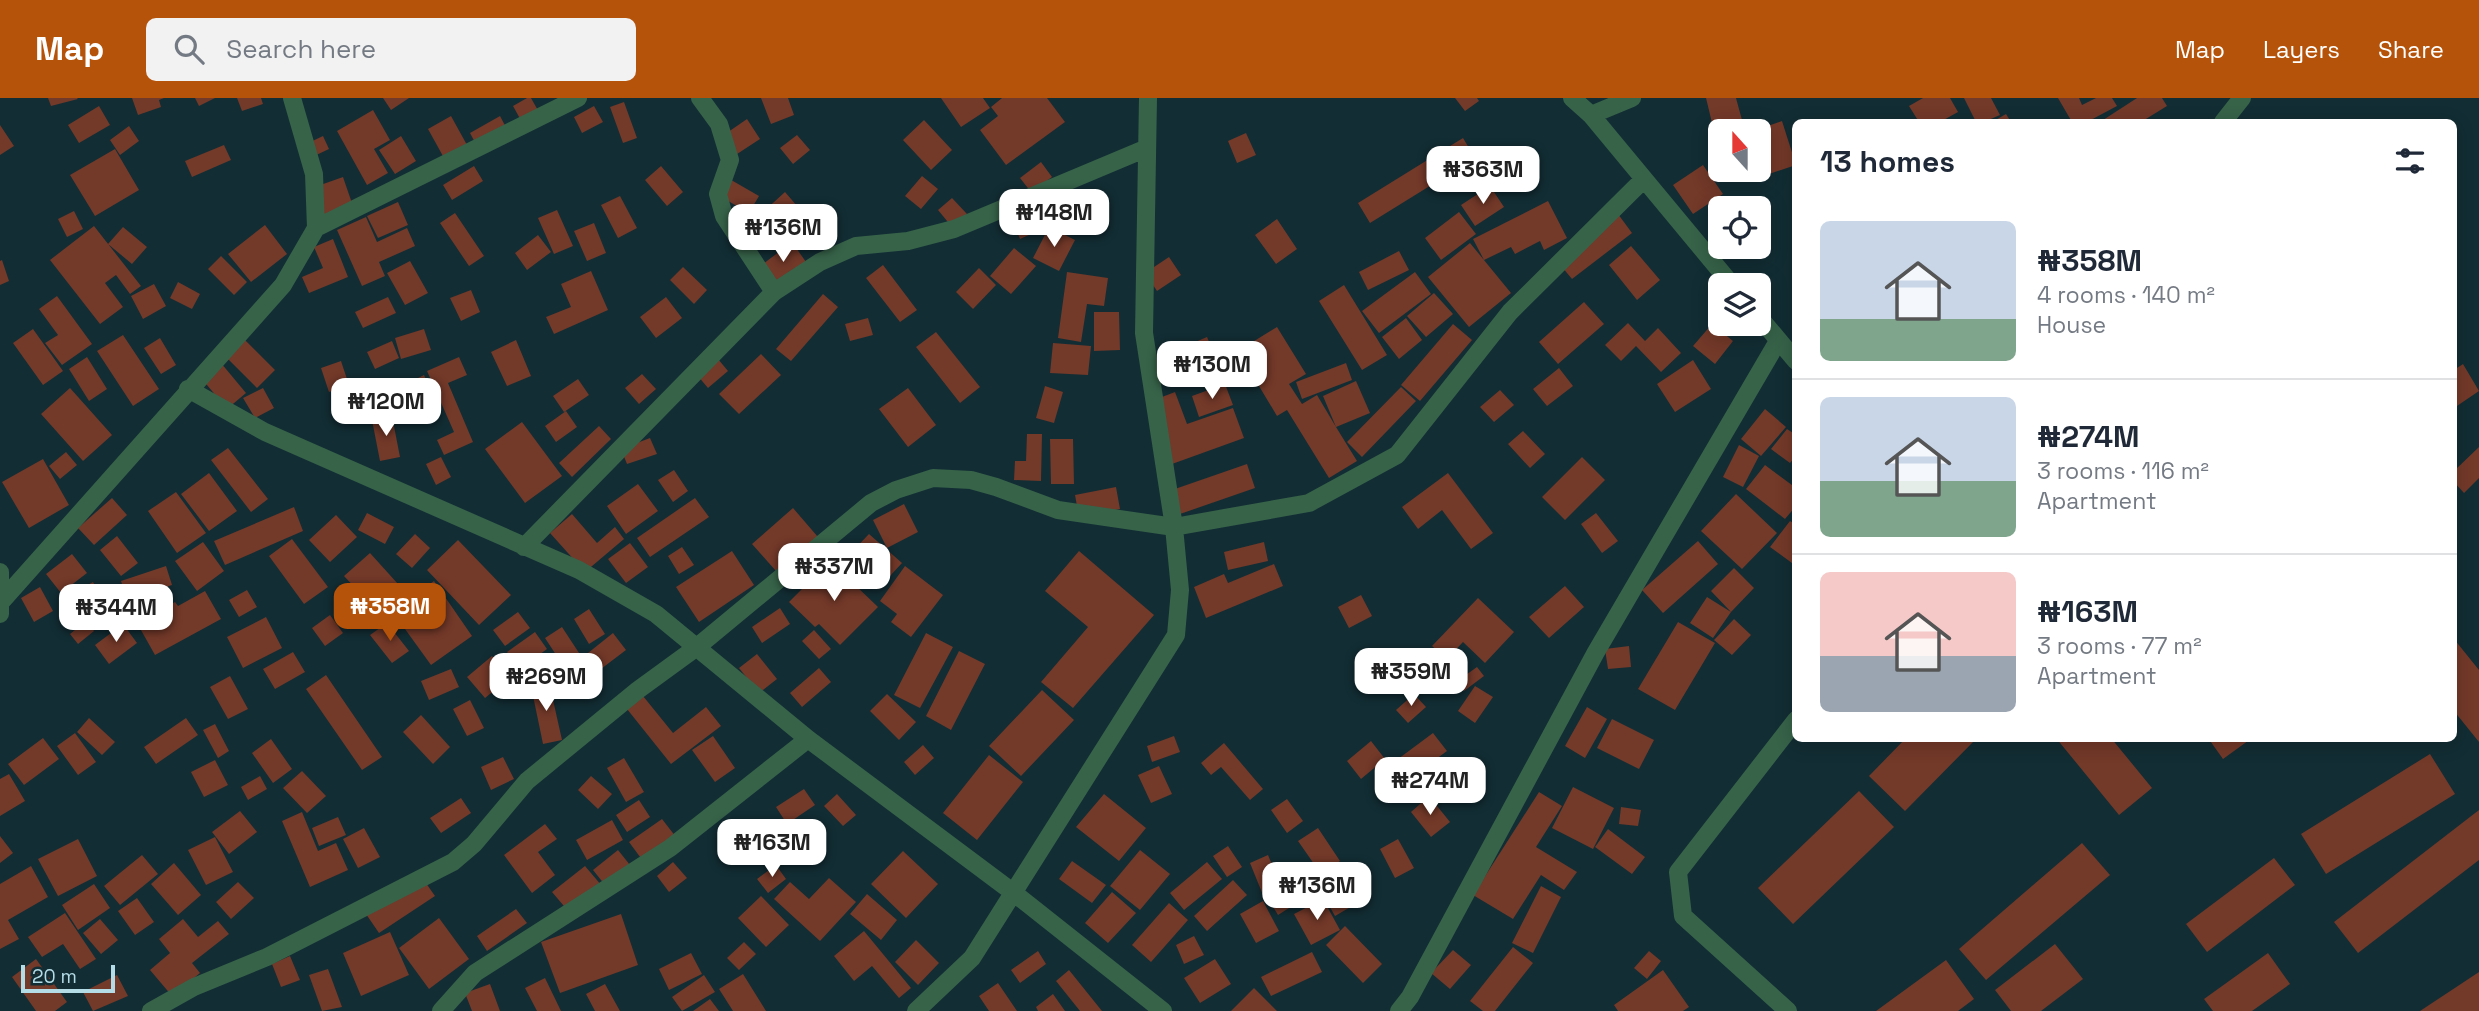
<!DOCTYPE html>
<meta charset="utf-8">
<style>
:root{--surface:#fff;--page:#f2f2f3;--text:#1f2937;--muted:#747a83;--line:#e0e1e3;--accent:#b45309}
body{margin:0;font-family:"Space Grotesk",sans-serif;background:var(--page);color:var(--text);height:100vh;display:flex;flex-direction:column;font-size:26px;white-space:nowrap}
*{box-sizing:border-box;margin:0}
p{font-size:23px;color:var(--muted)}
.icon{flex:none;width:38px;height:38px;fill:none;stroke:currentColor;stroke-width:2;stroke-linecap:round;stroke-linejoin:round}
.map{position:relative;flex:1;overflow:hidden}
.drawer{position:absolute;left:1792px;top:21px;width:665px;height:623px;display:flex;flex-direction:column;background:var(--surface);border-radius:10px;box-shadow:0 4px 18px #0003}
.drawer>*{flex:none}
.needle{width:46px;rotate:339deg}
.fabs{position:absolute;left:1708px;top:21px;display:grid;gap:14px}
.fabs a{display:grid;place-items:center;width:63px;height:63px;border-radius:10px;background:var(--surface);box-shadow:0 4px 18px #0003;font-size:35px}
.scale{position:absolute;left:21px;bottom:18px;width:94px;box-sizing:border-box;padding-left:7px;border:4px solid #b4dce7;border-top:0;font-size:19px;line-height:24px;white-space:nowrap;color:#b4dce7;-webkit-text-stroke:5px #122d34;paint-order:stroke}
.price{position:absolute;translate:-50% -60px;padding:0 16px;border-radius:14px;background:#fff;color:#222;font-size:23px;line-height:46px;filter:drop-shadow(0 2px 4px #0008)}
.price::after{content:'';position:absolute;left:50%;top:42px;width:21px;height:16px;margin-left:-10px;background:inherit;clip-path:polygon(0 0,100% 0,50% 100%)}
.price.active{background:var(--accent);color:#fff}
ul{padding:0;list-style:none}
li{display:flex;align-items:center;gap:21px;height:175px;padding:0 28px}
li+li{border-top:2px solid var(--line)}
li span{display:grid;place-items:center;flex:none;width:196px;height:140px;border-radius:10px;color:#555}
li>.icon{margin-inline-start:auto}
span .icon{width:84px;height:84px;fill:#fffc;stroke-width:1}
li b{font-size:30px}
h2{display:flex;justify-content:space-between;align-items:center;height:84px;padding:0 28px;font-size:30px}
header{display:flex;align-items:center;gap:42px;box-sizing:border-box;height:98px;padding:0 35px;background:var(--accent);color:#fff}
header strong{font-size:33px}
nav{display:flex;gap:38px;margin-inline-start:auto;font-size:24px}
.search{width:490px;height:63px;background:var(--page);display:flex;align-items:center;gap:18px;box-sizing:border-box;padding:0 24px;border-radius:10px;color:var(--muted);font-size:26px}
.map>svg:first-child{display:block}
.building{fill:#733929}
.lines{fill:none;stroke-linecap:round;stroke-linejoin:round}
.street{stroke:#376349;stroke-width:18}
</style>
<header>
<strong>Map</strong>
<div class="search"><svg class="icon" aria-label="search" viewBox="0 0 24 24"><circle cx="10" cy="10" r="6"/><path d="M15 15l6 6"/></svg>Search here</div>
<nav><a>Map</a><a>Layers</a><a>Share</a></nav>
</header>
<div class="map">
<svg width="2479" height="913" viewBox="0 0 2479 913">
<rect width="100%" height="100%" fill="#122d34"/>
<path class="building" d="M48 0H77L78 1 51 8Z
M132 0H164L159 2 161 9 138 17Z
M195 0H215L199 8Z
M237 0H261L263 6 242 13Z
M383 0H409L391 12Z
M527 0H531L540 16 523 26 513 8Z
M761 0H788L794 17 771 26Z
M941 0H983L990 10 961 29Z
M1002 0H1047L1065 24 1006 67 980 32 998 18 991 9Z
M1455 0H1477L1479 3 1465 13Z
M1706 0H1736L1742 22 1713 29Z
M1923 0H1950L1958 14 1940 24H1919L1909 8Z
M1964 0H1991L2000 17 1984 24H1976Z
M2058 0H2079L2082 7 2096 0H2112L2117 8 2087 24H2072Z
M2137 0H2162L2167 8 2141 24H2100Z
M624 4 637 40 623 45 610 9Z
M99 8 110 27 79 45 68 27Z
M594 8 603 24 582 35 574 19Z
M373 12 390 42 374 51 388 75 367 87 337 33Z
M2006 16 2011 24H1992Z
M451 18 472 56 449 69 428 31Z
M500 18 510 37 480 54 470 35Z
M747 21 760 41 731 60 718 41Z
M924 22 952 52 931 72 903 42Z
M1782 23 1796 67 1769 76 1759 46V31Z
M0 27 14 48 0 57Z
M129 28 139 43 120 57 110 42Z
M1246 35 1256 57 1237 65 1228 43Z
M797 37 810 52 793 66 780 50Z
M323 38 329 51 310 60 304 47Z
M401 38 416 63 395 76 379 52Z
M1463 40 1475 60 1370 125 1358 105Z
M224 47 231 62 192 79 185 63Z
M115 51 139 92 95 118 70 77Z
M1759 56 1765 69 1735 83 1730 72H1759Z
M1041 64 1052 79 1031 94 1020 80Z
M1703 67 1723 96 1693 116 1673 87Z
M474 68 483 83 452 102 443 87Z
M661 68 683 94 667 108 645 82Z
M922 78 938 91 921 111 905 98Z
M343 79 354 111 323 122 312 90Z
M726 79 759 98 749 115 716 96Z
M1490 88 1504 109 1475 128 1461 107Z
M785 94 804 116 770 147 750 126Z
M620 98 637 130 618 140 601 107Z
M952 100 967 116 952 129 938 112Z
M1548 103 1567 140 1544 152 1540 143 1515 156 1511 149 1484 162 1473 141Z
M398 104 408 127 378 140 367 118Z
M557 112 573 148 554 156 538 120Z
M1035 112 1042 131 1020 141 1012 121Z
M74 113 83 131 67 139 58 121Z
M1459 114 1476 136 1441 162 1425 140Z
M455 115 484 158 469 168 440 125Z
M1618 116 1632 135 1572 181 1557 163Z
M366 119 377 144 407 130 415 148 379 164 385 178 362 188 337 132Z
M1277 121 1297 151 1276 166 1255 137Z
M594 125 606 155 587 163 574 133Z
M265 127 287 156 251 184 228 156Z
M94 128 141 188 130 196 116 177 105 185 123 209 100 226 50 162Z
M123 129 147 149 132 166 108 146Z
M1049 129 1075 142 1059 173 1033 160Z
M538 137 551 154 527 172 515 155Z
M333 141 348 179 309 195 302 179 323 170 314 149Z
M792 144 806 164 773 188 759 169Z
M1470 145 1511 195 1469 229 1428 179Z
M1631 148 1660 182 1637 202 1609 167Z
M1014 150 1036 168 1011 196 990 178Z
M1399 153 1409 172 1368 192 1359 174Z
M221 158 247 184 234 197 208 171Z
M1169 159 1181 177 1157 193 1145 175Z
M2 162 9 183 0 187V163Z
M410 163 428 195 405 207 387 175Z
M883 167 917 212 900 224 866 180Z
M683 169 707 192 694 206 670 182Z
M979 170 996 187 973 211 956 194Z
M591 173 608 212 554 236 546 219 571 209 561 186Z
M1067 174 1108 180 1104 208 1087 206 1081 244 1058 240Z
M1415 174 1431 196 1379 235 1362 213Z
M178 184 200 196 192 211 170 200Z
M154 186 166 208 143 221 131 198Z
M1344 187 1387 257 1362 272 1319 203Z
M471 192 480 214 461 223 450 200Z
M1434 195 1453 216 1426 239 1407 218Z
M823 196 838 209 791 263 776 251Z
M57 198 92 246 62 267 45 245 58 237 39 211Z
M388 199 396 215 363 230 355 214Z
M666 199 682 220 656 240 640 219Z
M1584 204 1604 226 1558 266 1539 244Z
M1094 214H1119L1120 252 1094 253Z
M868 220 873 237 850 243 845 226Z
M1406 220 1422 242 1399 261 1382 239Z
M1628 225 1645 243 1658 230 1681 255 1661 274 1636 248 1621 263 1605 247Z
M1453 226 1472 242 1420 303 1401 287Z
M1712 226 1733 243 1715 266 1693 248Z
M1277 229 1306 276 1289 286 1302 306 1317 297 1336 329 1323 298 1356 283 1370 315 1336 329 1357 363 1329 380 1287 312 1277 318 1238 253Z
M33 231 63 273 43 287 13 245Z
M424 231 431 252 401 261 395 240Z
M936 234 980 289 960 305 916 249Z
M123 237 159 291 133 308 97 253Z
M1207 239 1224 278 1209 284 1193 245Z
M160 240 176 267 161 276 144 250Z
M244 241 275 272 257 290 226 259Z
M516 242 531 278 507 288 491 254Z
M392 243 399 260 375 271 367 254Z
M1190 244 1198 263 1165 277 1157 258Z
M1053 245 1091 248 1088 277 1050 275Z
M761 256 781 277 739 316 719 296Z
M87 259 107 291 89 303 69 271Z
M459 259 467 277 448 285 473 344 444 357 437 342 454 334 427 273Z
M718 261 728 273 708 290 697 277Z
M1693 262 1711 291 1675 314 1657 286Z
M341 263 349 287 329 294 321 270Z
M221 265 246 295 227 311 202 281Z
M1346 265 1352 282 1302 301 1296 284Z
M2463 266 2479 293 2454 310V272Z
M1559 270 1573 288 1547 308 1533 291Z
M642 276 656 291 639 306 625 290Z
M424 277 433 297 403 311 394 292Z
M578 281 589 297 564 314 553 298Z
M1225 286 1233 307 1199 319 1192 298Z
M1045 288 1063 294 1054 325 1036 320Z
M1401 289 1416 303 1362 359 1347 344Z
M70 290 112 337 83 363 41 316Z
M263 290 274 310 255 320 243 300Z
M908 290 936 327 908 349 879 311Z
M1500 292 1514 307 1494 324 1480 309Z
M1175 294 1187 326 1233 310 1244 340 1172 366 1149 304Z
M1765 311 1786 329 1761 358 1741 341Z
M566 313 577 329 556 344 545 328Z
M392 318 400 359 380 363 372 322Z
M522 324 562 378 525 405 485 351Z
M599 328 611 341 572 379 559 365Z
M1787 331 1796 337V358L1790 365 1771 351Z
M1523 333 1545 356 1530 370 1508 346Z
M1027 336H1042L1041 383 1014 382 1015 363H1026Z
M650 340 657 356 627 366 621 351Z
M1050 341H1073L1074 386H1051Z
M1739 347 1759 358 1743 389 1723 379Z
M2479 349V380L2464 395 2454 384V373Z
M228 350 268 401 251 414 211 362Z
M66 354 77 367 60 381 49 368Z
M441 359 451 379 436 387 426 366Z
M1582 359 1605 382 1565 422 1542 399Z
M43 361 69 407 29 430 2 384Z
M1247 366 1255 390 1180 416 1172 392Z
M1765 367 1796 390V408L1785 421 1746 391Z
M674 372 688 393 673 404 658 382Z
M209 375 237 413 209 433 181 396Z
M1448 375 1493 435 1471 451 1442 412 1418 431 1402 409Z
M638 386 658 413 626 436 607 408Z
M1116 389 1120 411 1079 419 1075 397Z
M176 394 206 435 177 455 148 413Z
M1736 396 1777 435 1742 471 1701 433Z
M112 400 127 417 94 447 78 430Z
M695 400 709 419 650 459 637 440Z
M904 406 918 434 887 450 873 422Z
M294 409 303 433 225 467 214 443Z
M793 410 824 446 784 482 752 446Z
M367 415 394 429 385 446 358 432Z
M1596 415 1618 443 1602 455 1581 426Z
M572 416 597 445 615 429 624 441 585 474 550 435Z
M336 417 357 439 330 464 309 442Z
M1790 423 1796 427V468L1770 449Z
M415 436 430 450 412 470 396 456Z
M869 436 902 465 878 491 845 461Z
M117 438 138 465 121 478 100 452Z
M292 441 328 489 304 506 269 458Z
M458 442 511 497 479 527 427 472Z
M1698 443 1718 466 1663 515 1642 492Z
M203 444 224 473 197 493 175 463Z
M1264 444 1268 463 1228 472 1224 454Z
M630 445 648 469 626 485 608 461Z
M682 449 694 467 679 476 668 458Z
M732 453 754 487 699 524 676 489Z
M1079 453 1154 517 1073 610 1041 584 1088 529 1045 493Z
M370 455 398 486 373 509 344 478Z
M72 456 87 475 61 495 46 476Z
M830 463 878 509 840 547 819 526 815 529 789 504Z
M1274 466 1283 488 1206 520 1194 489 1224 476 1228 485Z
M166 468 172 487 127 502 121 483Z
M905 468 943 497 911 539 891 524 897 516 880 503Z
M1734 470 1754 490 1731 514 1711 493Z
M434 483 472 538 431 567 392 513Z
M93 484 112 517 98 525 79 492Z
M1565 488 1584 509 1549 540 1529 519Z
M40 489 53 513 34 524 21 500Z
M247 492 257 509 239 519 229 502Z
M205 493 221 521 155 557 137 525 175 504 178 508Z
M350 496 369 515 354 529 336 510Z
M1361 497 1372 518 1349 530 1338 509Z
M1707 499 1731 514 1713 540 1690 525Z
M1478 500 1514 534 1485 565 1463 544 1447 561 1432 548Z
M780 510 790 526 762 545 752 529Z
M589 511 605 536 589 546 574 521Z
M518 514 530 530 505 548 493 532Z
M330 517 343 535 325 548 312 530Z
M266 519 282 550 243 570 227 539Z
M1734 521 1751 537 1732 557 1714 542Z
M86 523 94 533 78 546 70 536Z
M1678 524 1715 545 1675 612 1638 591Z
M387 525 409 553 392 565 370 537Z
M123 526 137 545 109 566 95 547Z
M562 529 581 558 564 569 545 540Z
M814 532 831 551 819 561 802 543Z
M535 534 547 551 520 571 507 554Z
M613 535 626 552 601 571 588 555Z
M926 535 953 549 920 610 894 597Z
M2454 541 2479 572V644L2454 613Z
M1629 548 1631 569 1608 571 1605 551Z
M959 553 985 566 951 632 926 618Z
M293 554 305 574 275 591 263 571Z
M757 556 777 581 759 595 739 570Z
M492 558 511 579 485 600 467 579Z
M1392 559 1409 584 1393 595 1376 569Z
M554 560 561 574 542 585 534 570Z
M1477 569 1484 578 1464 593 1456 584Z
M819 570 831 584 802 609 790 595Z
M451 571 459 589 429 602 421 583Z
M326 577 382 659 362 672 306 591Z
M230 578 248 611 228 621 210 589Z
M549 584 562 642 543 646 531 588Z
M1475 588 1493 599 1475 625 1458 613Z
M1042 592 1074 622 1021 678 989 648Z
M887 596 916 624 899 642 870 613Z
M1414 596 1426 609 1408 625 1396 612Z
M643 598 673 635 706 609 721 628 671 666 627 611Z
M470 602 484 630 467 638 453 611Z
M1587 609 1607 621 1585 660 1565 648Z
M421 617 450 649 433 666 403 634Z
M89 620 115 644 102 657 77 634Z
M186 620 198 637 156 666 144 649Z
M1612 621 1654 642 1639 671 1597 650Z
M215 626 229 653 218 660 203 632Z
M75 635 96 664 78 677 57 648Z
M1433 635 1447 653 1412 679 1398 661Z
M713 638 735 670 715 684 692 652Z
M1174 638 1180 654 1152 664 1147 648Z
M43 640 59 661 24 687 8 666Z
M1906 640H1977L1905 713 1869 678Z
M2056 640H2111L2152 690 2119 717Z
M2208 640H2252L2223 661Z
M271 641 292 671 273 685 252 655Z
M1371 643 1385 661 1361 681 1347 663Z
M1224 645 1263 691 1250 702 1221 669 1211 677 1201 665Z
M923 647 934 660 915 677 904 664Z
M2430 656 2455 696 2326 776 2301 736Z
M989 657 1023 684 977 742 943 715Z
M503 659 514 681 491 692 481 669Z
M624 660 644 694 626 704 607 670Z
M215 662 228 687 204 699 191 674Z
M1159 668 1172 696 1151 705 1138 677Z
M302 673 326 698 307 715 283 690Z
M9 676 25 703 0 718V681Z
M260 678 267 691 248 702 241 689Z
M591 678 612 696 598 711 578 692Z
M1573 689 1614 710 1593 751 1552 730Z
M804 691 815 707 787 726 776 709Z
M1859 693 1894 729 1793 826 1758 790Z
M1539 694 1562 708 1536 749 1577 774 1564 792 1541 777 1513 821 1473 797Z
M837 696 856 717 843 728 824 708Z
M1104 696 1146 730 1119 763 1076 729Z
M1429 698 1450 724 1431 739 1411 714Z
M461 700 471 715 441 735 430 720Z
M1287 701 1303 723 1287 735 1271 712Z
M639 702 650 719 627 734 616 717Z
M1621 709 1641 712 1638 728 1619 726Z
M2479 712V762L2358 855 2334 824Z
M240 713 257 734 229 756 212 734Z
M302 714 318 753 336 745 348 772 310 789 282 723Z
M338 719 346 737 319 748 312 730Z
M662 721 676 739 643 763 629 744Z
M612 722 623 742 587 762 576 742Z
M545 726 557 741 538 754 555 777 532 795 504 757Z
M364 730 380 759 358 770 343 741Z
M1318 730 1340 763 1321 776 1298 743Z
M1608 731 1645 759 1632 776 1595 749Z
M0 738 13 755 0 765Z
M215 739 233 774 206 787 188 752Z
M78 741 97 778 58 798 38 761Z
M1398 741 1414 770 1395 780 1380 751Z
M2082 745 2110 777 1986 882 1959 851Z
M1228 748 1242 769 1227 779 1213 758Z
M618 752 630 767 605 787 593 772Z
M1140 752 1170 776 1140 812 1110 788Z
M903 753 938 786 906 820 871 786Z
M142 757 158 776 120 807 104 788Z
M1268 757 1282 790 1263 797 1250 765Z
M2274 760 2295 787 2207 854 2186 826Z
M1072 763 1106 787 1092 805 1059 781Z
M673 764 687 780 669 794 657 778Z
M1207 764 1222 781 1184 812 1170 795Z
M174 765 201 797 178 817 151 786Z
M776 767 786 781 768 795 757 781Z
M31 768 48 799 8 822 19 841 0 851V786Z
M585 768 602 788 569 814 552 794Z
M1354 777 1366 800 1335 818 1322 795Z
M421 778 435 798 379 835 366 816Z
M829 780 856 804 820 843 774 801 790 784 809 801Z
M1233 782 1247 797 1207 833 1194 818Z
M238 784 254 800 231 821 216 804Z
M1299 784 1308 798 1278 817 1269 802Z
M94 786 110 810 78 832 62 807Z
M1541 788 1561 799 1533 855 1512 845Z
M1112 794 1136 815 1108 845 1085 825Z
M867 796 897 822 881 842 850 816Z
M761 798 789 827 766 849 738 820Z
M137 800 154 824 135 837 118 813Z
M1323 801 1340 832 1311 847 1294 816Z
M1263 803 1279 833 1256 845 1240 816Z
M1169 805 1188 822 1151 864 1132 847Z
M516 811 527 825 487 853 477 838Z
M65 815 96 861 80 871 63 846 42 859 28 839Z
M621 816 638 867 560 895 541 844Z
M439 820 469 861 429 891 399 850Z
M100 821 118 842 101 856 83 835Z
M183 821 198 839 218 823 229 836 192 865 200 875 172 898 150 872 170 855 159 841Z
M1345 828 1382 866 1363 885 1326 847Z
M864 833 911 890 899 900 872 868 854 883 834 858Z
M390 834 409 877 361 898 343 855Z
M1194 838 1204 857 1184 866 1176 847Z
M916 842 939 865 918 887 895 864Z
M744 844 756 856 739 872 727 860Z
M2055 846 2083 881 2041 913H2011L1995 892Z
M1513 849 1533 865 1495 913H1483L1470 903Z
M1453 852 1471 867 1450 891 1431 875Z
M1038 853 1046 866 1020 885 1011 872Z
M1649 853 1661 863 1647 881 1634 870Z
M1312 854 1322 874 1271 898 1261 879Z
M691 855 702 876 669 892 659 871Z
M2268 855 2290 886 2252 913H2213L2204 901Z
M290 858 300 882 281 889 272 866Z
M36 861 67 904 55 913H36L12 879Z
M1215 861 1231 886 1200 905 1184 880Z
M1946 862 1974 901 1958 913H1876Z
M328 871 342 909 322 913 309 877Z
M1069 872 1102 913H1080L1056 883Z
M1663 872 1689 909 1683 913H1618L1614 907Z
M2479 874V913H2420Z
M743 876 766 913H733L719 891Z
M117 877 128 898 93 913 83 894Z
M704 877 715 894 682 913 672 899Z
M545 880 561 913H537L525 890Z
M998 885 1017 913H989L979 898Z
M490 886 500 913H472L465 895Z
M605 886 620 913H595L586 896Z
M1254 890 1277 913H1231Z
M1053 896 1065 913H1038L1036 909Z
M710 901 719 913H693Z"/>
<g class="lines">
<path class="street" d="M700 0 719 26 730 62 718 96 724 118 774 194
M1572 0 1591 17 1732 187
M1591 17 1632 0
M2223 24 2242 0
M316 130 578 0
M1759 219 1796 263
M188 291 265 334 579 472 656 516 808 641 1014 795 1163 913
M524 449 774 194 820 164 856 148 908 143 954 131 1147 50
M0 474V516
M1 504 283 187 316 130 314 76 292 0
M151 913 194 889 267 859 453 764 474 746 527 683 638 592 697 549 871 405 896 392 933 380 971 382 996 389 1058 412 1174 429 1309 405 1397 357 1510 214 1644 81
M441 913 475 875 670 750 808 641
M916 913 972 860 1176 537 1180 492 1174 429 1144 235 1148 0
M1399 913 1410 899 1596 554 1778 243
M1788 913 1683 818 1678 774 1796 622"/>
</g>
</svg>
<div class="fabs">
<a><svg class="needle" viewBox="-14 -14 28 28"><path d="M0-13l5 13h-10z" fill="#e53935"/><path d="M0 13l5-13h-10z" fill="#747a83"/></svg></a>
<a><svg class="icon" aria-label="locate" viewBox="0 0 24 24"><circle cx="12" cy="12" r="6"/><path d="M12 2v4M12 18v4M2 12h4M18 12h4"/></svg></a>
<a><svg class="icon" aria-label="layers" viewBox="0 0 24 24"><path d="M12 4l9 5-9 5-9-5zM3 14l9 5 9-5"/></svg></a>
</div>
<div class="scale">20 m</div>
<b class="price" style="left:1483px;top:108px">₦363M</b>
<b class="price" style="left:1054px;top:151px">₦148M</b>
<b class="price" style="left:783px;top:166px">₦136M</b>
<b class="price" style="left:1212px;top:303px">₦130M</b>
<b class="price" style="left:386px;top:340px">₦120M</b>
<b class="price" style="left:834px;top:505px">₦337M</b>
<b class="price active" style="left:390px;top:545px">₦358M</b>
<b class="price" style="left:116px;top:546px">₦344M</b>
<b class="price" style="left:1411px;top:610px">₦359M</b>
<b class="price" style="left:546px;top:615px">₦269M</b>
<b class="price" style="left:1430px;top:719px">₦274M</b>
<b class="price" style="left:772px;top:781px">₦163M</b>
<b class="price" style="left:1317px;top:824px">₦136M</b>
<section class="drawer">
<h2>13 homes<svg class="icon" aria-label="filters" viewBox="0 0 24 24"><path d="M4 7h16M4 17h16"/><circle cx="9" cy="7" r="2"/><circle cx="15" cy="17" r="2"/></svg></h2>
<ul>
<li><span style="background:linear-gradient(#c9d6e8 70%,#7fa58c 0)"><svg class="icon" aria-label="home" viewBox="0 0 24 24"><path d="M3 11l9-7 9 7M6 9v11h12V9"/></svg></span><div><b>₦358M</b><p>4 rooms · 140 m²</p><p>House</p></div></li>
<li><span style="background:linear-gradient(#c9d6e8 60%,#7fa58c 0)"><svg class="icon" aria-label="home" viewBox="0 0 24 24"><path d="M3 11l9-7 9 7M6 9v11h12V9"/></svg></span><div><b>₦274M</b><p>3 rooms · 116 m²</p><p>Apartment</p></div></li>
<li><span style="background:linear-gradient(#f6c9c9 60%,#9aa5b1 0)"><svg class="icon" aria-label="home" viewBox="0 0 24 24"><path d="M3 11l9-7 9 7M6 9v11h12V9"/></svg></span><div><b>₦163M</b><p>3 rooms · 77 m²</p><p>Apartment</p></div></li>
</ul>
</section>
</div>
